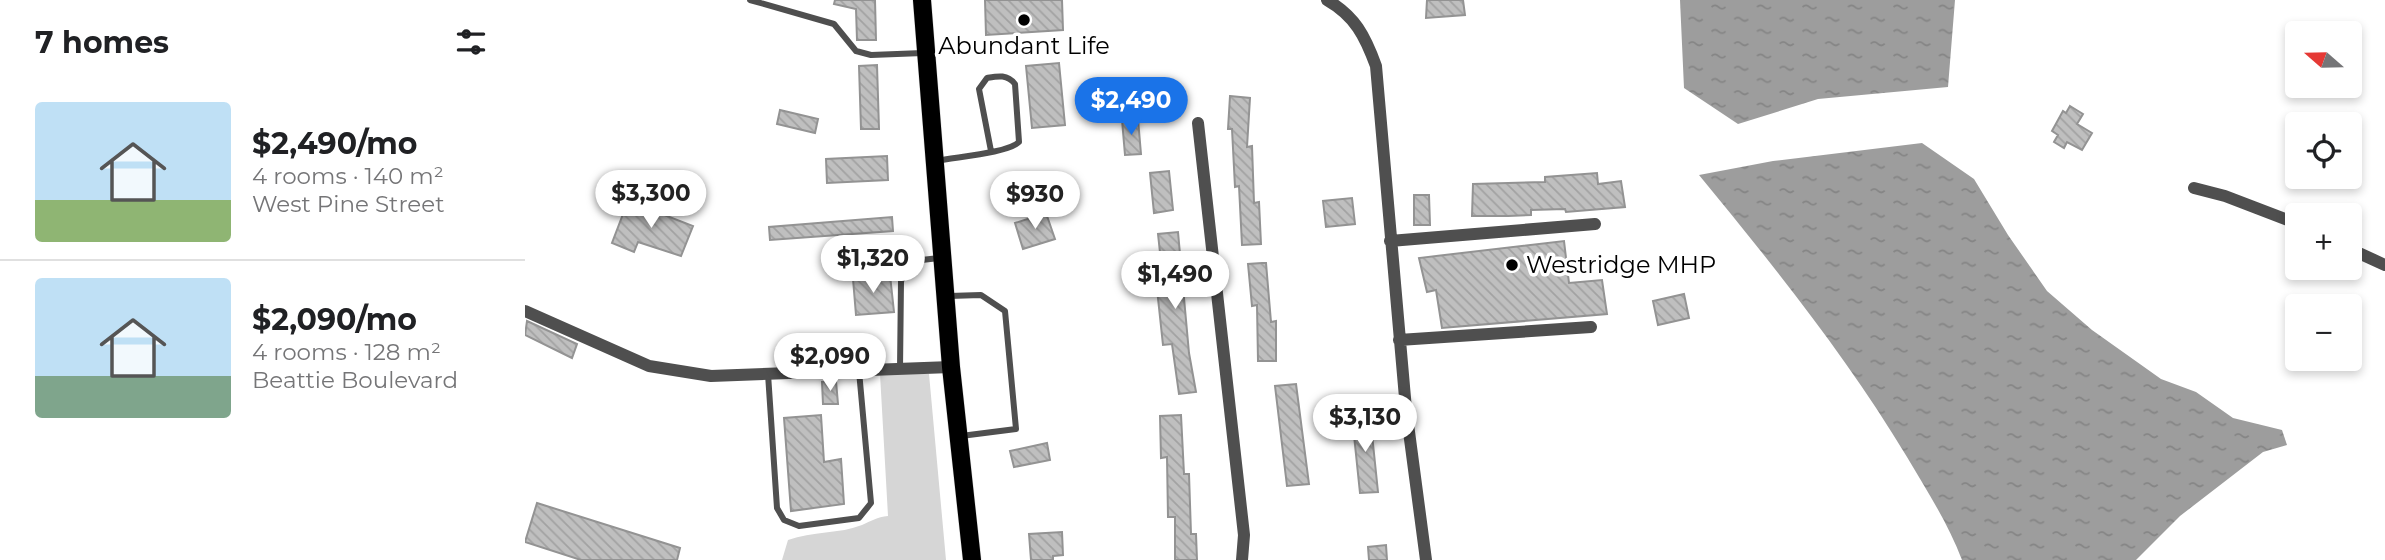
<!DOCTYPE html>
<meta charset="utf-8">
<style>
:root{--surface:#fff;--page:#f2f2f2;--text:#202124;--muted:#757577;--line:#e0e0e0;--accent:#1a73e8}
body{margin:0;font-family:Montserrat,sans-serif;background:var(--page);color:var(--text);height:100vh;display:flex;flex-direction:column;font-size:26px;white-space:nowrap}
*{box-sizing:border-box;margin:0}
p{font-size:23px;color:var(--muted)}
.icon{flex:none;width:38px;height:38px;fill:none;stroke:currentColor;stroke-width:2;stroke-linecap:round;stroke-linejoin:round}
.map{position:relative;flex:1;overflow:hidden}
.panel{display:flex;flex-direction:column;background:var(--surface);width:525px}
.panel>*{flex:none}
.needle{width:46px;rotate:290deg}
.controls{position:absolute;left:1760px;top:21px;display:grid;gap:14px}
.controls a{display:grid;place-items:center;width:77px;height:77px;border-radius:7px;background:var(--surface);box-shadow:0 4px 10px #0003;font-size:35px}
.price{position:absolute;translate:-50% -60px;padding:0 16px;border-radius:24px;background:#fff;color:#222;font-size:23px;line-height:46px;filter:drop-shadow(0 2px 4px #0008)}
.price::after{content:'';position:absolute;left:50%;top:42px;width:21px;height:16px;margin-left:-10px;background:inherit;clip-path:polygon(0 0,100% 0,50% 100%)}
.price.selected{background:var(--accent);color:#fff}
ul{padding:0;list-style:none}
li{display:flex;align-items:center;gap:21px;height:175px;padding:0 35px}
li+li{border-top:2px solid var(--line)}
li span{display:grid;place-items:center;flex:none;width:196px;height:140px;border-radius:7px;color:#555}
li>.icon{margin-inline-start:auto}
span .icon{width:84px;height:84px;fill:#fffc;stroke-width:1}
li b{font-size:30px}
h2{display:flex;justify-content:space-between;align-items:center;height:84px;padding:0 35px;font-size:30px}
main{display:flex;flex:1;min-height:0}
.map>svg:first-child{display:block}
.green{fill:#d6d6d6}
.water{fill:url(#water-ripples)}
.building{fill:url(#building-back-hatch);stroke:#939393;stroke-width:2}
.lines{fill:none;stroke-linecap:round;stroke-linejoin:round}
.primary-casing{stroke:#dbdbdb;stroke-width:19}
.service{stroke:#4f4f4f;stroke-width:6}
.minor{stroke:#4f4f4f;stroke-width:12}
.primary{stroke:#000;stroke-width:18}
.poi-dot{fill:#000;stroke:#fff;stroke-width:2.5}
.labels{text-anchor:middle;stroke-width:7;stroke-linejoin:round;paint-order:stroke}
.poi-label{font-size:24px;fill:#000;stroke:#fff}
</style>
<main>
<section class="panel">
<h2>7 homes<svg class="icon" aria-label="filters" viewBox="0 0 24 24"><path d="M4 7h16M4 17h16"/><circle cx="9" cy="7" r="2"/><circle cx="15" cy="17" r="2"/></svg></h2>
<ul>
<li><span style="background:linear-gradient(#bfe0f5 70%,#8fb573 0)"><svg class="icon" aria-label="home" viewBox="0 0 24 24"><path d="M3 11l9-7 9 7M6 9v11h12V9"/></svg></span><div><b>$2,490/mo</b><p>4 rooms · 140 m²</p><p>West Pine Street</p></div></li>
<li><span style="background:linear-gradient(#bfe0f5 70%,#7fa58c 0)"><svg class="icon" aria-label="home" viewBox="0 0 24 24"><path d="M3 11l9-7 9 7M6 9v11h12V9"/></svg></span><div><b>$2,090/mo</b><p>4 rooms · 128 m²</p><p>Beattie Boulevard</p></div></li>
</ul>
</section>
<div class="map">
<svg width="1860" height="560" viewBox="0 0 1860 560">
<defs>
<pattern id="water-ripples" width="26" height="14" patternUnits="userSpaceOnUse" patternTransform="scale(1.75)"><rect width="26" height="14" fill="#9d9d9d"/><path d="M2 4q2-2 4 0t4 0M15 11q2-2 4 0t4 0" fill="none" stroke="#858585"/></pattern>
<pattern id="building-back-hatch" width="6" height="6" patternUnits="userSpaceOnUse" patternTransform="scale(1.75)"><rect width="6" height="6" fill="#bfbfbf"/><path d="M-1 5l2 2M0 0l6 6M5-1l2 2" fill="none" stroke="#a2a2a2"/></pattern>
</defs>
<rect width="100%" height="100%" fill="#fff"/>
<path class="green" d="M355 374H404L421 560H257L263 540C287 531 315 534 337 525 346 521 352 517 363 516Z"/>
<path class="water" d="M1155 0H1430L1423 87 1293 99 1213 124 1159 88Z
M1397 143 1449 179 1483 235 1522 291 1567 330 1636 379 1671 392 1708 418 1757 430 1762 445 1738 452 1655 516 1611 560H1437C1423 523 1402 491 1382 457 1322 357 1248 265 1174 175L1248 161Z"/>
<path class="building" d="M310 0H350L351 40H332L331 9 309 4Z
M460 0H537L538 30 461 35Z
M902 0H938L940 15 901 18Z
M534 63 540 125 507 128 501 66Z
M352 65 354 129H336L334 66Z
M705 96 725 98 722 147 727 146 729 203 734 202 736 244 717 245 714 186 710 187 707 129H703Z
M1545 106 1558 114 1552 124 1567 133 1557 150 1542 142 1539 148 1529 142 1533 135 1527 131 1538 111 1541 113Z
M255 110 293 119 290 133 252 124Z
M613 119 616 154 600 155 597 120Z
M362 156 363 180 302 183 301 159Z
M644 171 648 210 629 213 625 173Z
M1072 173 1073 184 1096 181 1100 207 1041 212 1040 209 1006 210V215L983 216H947L948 184 1020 182V177Z
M889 195H904L905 225H889Z
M827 198 830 224 801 227 798 201Z
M103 201 168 226 156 256 113 242 109 252 87 243Z
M521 213 530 239 498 249 490 223Z
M367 217 368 231 245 240 244 227Z
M653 232 664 353 671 392 654 394 647 344 638 345 632 289H639L633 234Z
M1039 241 1044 283 1077 280 1082 314 917 328 911 290 902 292 894 258Z
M737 263H741L746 322 751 321V361H733L732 305 727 306 723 264Z
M365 275 369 312 331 315 328 279Z
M1159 294 1164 318 1133 325 1128 301Z
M2 321 52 344 47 358 0 335Z
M311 381 313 404H298L297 382Z
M771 384 784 484 762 486 750 386Z
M296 415 299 462 316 459 319 504 266 511 259 418Z
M656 415 659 474H664L666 534H671L672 560H650V517H643L642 457 636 458 635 416Z
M845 415 853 492 835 493 827 416Z
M522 443 525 460 489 467 485 451Z
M12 503 155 548 152 560H56L0 542Z
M537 532 538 555 528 556V560H506L504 534Z
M861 545 862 560H844L843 547Z"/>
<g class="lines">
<g class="primary-casing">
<path id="primary" d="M397 0 426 367 447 560"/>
</g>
<path class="service" d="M225 0 309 24 331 51 346 55 398 53
M412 161C430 157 483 153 494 142L490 84C482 74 473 76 462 78L454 89 466 151
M424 296 456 295 480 311 491 429 436 436
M375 369 376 281 388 261 414 258
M243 374 252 508 259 520 274 526 334 518 346 503 334 371"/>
<path class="minor" d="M802 0C830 16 840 36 851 66L881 409 901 560
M673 123 719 535 717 560
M1669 188 1700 196 1773 224
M865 241 1070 224
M1825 249 1860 265
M0 311 124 366 186 376 426 367
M874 340 1066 327"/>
<use href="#primary" class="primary"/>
</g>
<g class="poi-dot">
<circle cx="499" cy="20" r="7"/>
<circle cx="987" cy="265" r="7"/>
</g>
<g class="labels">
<g class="poi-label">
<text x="499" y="54">Abundant Life</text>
<text x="1001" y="273" text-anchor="start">Westridge MHP</text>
</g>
</g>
</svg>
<div class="controls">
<a><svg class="needle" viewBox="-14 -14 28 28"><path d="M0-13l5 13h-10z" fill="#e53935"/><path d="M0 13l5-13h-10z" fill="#757577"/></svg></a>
<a><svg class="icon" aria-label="locate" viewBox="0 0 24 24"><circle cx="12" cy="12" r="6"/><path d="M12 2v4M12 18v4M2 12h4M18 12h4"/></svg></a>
<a>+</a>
<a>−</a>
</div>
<b class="price selected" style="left:606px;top:137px">$2,490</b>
<b class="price" style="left:126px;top:230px">$3,300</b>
<b class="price" style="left:510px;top:231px">$930</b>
<b class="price" style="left:348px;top:295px">$1,320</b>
<b class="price" style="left:650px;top:311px">$1,490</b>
<b class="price" style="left:305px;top:393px">$2,090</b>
<b class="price" style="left:840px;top:454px">$3,130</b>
</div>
</main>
